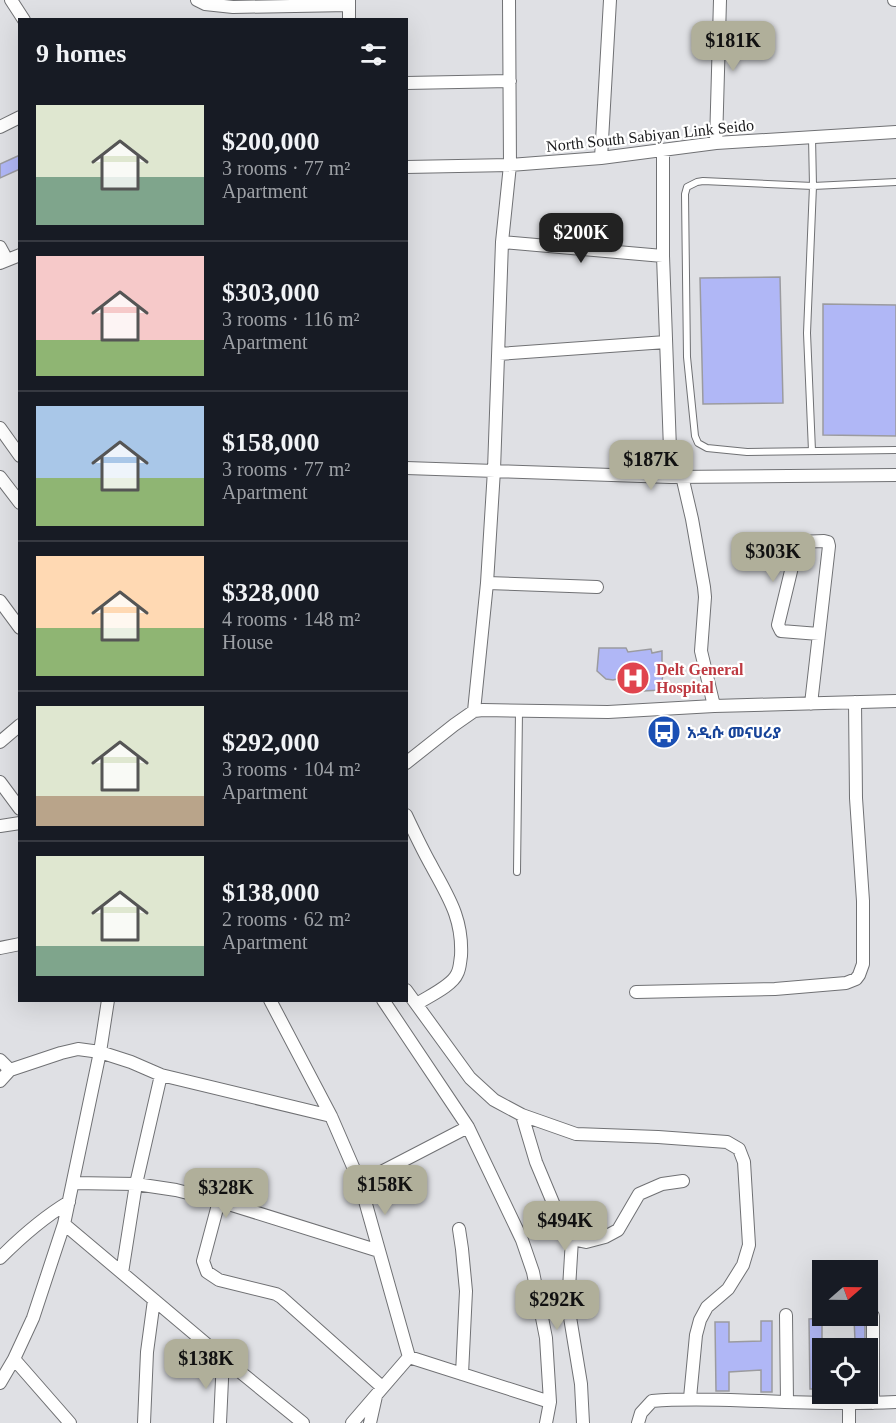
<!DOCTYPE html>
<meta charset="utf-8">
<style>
:root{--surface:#171b24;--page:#242831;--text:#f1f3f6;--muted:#9ea1a6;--line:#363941;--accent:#b0af9a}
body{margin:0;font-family:"Times New Roman","Noto Sans Ethiopic",serif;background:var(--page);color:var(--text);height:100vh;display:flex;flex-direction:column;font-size:22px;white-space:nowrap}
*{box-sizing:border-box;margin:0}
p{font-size:20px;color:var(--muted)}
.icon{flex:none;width:33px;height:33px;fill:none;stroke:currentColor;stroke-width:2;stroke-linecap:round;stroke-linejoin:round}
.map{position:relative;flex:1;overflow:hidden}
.panel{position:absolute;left:18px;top:18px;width:390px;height:984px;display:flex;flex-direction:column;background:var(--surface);border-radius:0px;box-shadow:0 6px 24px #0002}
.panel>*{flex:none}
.needle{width:39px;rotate:70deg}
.controls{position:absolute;left:812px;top:1260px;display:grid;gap:12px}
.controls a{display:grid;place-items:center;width:66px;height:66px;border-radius:0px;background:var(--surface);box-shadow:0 6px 24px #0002;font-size:30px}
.price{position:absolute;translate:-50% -51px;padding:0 14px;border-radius:12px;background:var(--accent);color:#111;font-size:20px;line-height:39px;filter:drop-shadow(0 2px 3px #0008)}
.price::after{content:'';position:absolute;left:50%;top:36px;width:18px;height:14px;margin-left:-9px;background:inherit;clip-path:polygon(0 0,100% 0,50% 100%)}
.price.on{background:#222;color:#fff}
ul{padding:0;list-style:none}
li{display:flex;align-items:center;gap:18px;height:150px;padding:0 18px}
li+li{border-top:2px solid var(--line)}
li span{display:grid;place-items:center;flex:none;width:168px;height:120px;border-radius:0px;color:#555}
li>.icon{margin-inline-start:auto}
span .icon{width:72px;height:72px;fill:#fffc;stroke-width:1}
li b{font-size:26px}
h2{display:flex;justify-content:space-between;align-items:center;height:72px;padding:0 18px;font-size:26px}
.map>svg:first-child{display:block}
.building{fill:#b0b7f6;stroke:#9b9b9f;stroke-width:1.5}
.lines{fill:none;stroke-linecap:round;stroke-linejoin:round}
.lane-casing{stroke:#707174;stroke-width:8}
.street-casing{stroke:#707174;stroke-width:14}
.lane{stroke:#fff;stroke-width:6}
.street{stroke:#fff;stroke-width:12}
.labels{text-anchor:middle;stroke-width:4.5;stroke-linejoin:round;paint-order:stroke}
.street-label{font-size:16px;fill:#1a1a1c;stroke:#fff}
.health-label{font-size:16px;font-weight:bold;fill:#be3a42;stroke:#fff;text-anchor:start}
.transit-label{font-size:16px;font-weight:bold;fill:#164399;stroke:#fff;text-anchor:start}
</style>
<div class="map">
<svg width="896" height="1423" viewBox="0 0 896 1423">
<rect width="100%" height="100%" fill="#dfe0e4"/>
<path class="building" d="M20 155V169L0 178V164Z
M780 277 783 403 703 404 700 278Z
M823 304 896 305V436L823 435Z
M599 648H626L628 652 651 649 652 653 662 651V672L663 673 661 690 625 692V677L613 680 606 679 597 671Z
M822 1318V1389H810L809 1319Z
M865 1318V1348H834V1340H855L854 1319Z
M761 1321H772V1392H761V1370L729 1372V1391H716L715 1322H729V1342L761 1341Z"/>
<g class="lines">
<g class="lane-casing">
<path id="lane" d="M896 182 813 186 703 181 697 182 687 187 685 194 687 357 695 436 698 443 707 448 747 452 896 450
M812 451 807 333 813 186 812 137
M517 872 519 711"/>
</g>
<g class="street-casing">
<path id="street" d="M11 0 24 20
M197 0 205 4 233 7 349 5
M349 0V20
M894 0H896
M406 83 510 81
M0 127 20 117
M716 143 720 0
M663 150V256L671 477
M601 158 610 0
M406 167 510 165 601 158 716 143 896 132
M502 242 663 256
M0 247 7 260
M0 263 20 255
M499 354 666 342
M0 428 20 456
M406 468 671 477 896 475
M682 476 692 519 704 587 705 597 701 651 714 706
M0 477 20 503
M487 583 597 587
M0 601 20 628
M811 704 829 546 828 542 824 541 798 542 778 625 781 631 819 634
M474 711 487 583 494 470 502 242 510 165 509 0
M0 742 20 725
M406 763 454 725 474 711 483 710 608 712 714 706 896 701
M0 782 20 809
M406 815C414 832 422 849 431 865 448 897 463 918 461 956 460 962 460 969 457 974 452 986 427 997 417 1004
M0 826 20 823
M0 948 20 944
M406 990 470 1078 494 1100 522 1115 576 1134 658 1137 727 1142 739 1149 744 1162 749 1245 743 1265 728 1289 707 1307 700 1320 696 1335 690 1398
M636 992 775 989 846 983 856 979 859 975 863 964V901L856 798 855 702
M270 1000 331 1116 360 1183 409 1357 352 1423
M383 1000 468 1127 522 1240 533 1272 546 1338 550 1402 546 1423
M0 1060 10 1070
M0 1081 10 1070 61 1053 78 1049 100 1052 131 1062 161 1075 331 1116
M522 1115 536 1162 564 1229 572 1239 586 1242 605 1237 618 1230 639 1194 662 1184 683 1181
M73 1183 136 1184 176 1190 219 1201 379 1251
M360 1183 468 1127
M219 1201 203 1261 207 1272 219 1280 276 1294 281 1297 382 1387
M64 1224 223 1358 303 1423
M459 1229 462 1249 466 1291 462 1374
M572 1239 568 1305 581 1384 583 1423
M0 1258C21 1237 44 1217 69 1202
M122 1273 136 1184 161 1075
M786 1315 787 1402
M873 1316V1403
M409 1357 550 1402
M14 1359 70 1423
M0 1383 14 1359 33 1318 64 1224 100 1052 108 1000
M849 1404V1423
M144 1423 147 1352 154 1300
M220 1423 223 1358
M370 1423 376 1396
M638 1423 641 1413 652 1401C689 1398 725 1400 762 1401 807 1403 851 1404 896 1402"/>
</g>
<use href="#lane" class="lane"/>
<use href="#street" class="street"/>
</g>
<defs>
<g id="hospital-disc" transform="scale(1.725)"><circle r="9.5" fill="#e0444e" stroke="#fff"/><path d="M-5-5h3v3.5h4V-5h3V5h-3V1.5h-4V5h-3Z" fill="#fff"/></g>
<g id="bus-disc" transform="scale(1.725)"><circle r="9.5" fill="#1a4fb4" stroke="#fff"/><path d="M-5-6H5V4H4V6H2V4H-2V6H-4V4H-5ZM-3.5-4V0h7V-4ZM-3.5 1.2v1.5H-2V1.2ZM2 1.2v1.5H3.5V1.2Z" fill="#fff"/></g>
</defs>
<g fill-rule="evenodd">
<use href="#hospital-disc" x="633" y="678"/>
<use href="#bus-disc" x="664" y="732"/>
</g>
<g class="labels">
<g class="street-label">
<text transform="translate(650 135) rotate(-6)" y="6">North South Sabiyan Link Seido</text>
</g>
<g class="health-label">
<text x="656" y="675">Delt General<tspan x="656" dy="18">Hospital</tspan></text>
</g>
<g class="transit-label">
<text x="687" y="738">አዲሱ መናሀሪያ</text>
</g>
</g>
</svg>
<div class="controls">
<a><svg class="needle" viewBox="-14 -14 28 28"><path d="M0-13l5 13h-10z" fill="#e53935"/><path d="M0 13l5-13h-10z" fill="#9ea1a6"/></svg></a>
<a><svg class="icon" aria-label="locate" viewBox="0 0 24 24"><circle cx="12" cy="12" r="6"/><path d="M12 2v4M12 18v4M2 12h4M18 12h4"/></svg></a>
</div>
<b class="price" style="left:733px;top:72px">$181K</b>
<b class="price on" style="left:581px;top:264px">$200K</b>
<b class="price" style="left:651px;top:491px">$187K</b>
<b class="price" style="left:773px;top:583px">$303K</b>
<b class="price" style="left:385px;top:1216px">$158K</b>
<b class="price" style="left:226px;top:1219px">$328K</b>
<b class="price" style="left:565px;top:1252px">$494K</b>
<b class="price" style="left:557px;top:1331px">$292K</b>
<b class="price" style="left:206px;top:1390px">$138K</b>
<section class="panel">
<h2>9 homes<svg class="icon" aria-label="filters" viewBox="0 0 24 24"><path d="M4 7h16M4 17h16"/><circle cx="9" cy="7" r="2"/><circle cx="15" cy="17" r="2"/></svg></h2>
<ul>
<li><span style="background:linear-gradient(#dfe7d0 60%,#7fa58c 0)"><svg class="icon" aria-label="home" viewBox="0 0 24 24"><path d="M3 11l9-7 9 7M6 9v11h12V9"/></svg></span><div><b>$200,000</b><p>3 rooms · 77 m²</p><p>Apartment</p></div></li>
<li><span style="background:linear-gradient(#f6c9c9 70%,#8fb573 0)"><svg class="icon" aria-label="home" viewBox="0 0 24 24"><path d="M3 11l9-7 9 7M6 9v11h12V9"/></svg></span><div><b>$303,000</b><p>3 rooms · 116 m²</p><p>Apartment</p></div></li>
<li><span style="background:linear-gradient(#a9c7e8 60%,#8fb573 0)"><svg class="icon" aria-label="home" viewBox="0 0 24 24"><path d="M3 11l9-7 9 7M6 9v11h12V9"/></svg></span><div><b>$158,000</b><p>3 rooms · 77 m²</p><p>Apartment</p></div></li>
<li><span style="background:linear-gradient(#ffd9b3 60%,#8fb573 0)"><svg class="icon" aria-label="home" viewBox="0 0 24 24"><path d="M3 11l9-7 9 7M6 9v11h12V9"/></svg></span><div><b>$328,000</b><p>4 rooms · 148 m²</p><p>House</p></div></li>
<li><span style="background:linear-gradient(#dfe7d0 75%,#b9a48a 0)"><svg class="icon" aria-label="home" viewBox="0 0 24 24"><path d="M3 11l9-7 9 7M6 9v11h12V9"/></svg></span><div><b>$292,000</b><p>3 rooms · 104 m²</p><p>Apartment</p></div></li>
<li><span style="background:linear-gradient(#dfe7d0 75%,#7fa58c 0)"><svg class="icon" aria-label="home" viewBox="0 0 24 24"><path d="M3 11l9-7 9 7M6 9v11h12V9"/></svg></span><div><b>$138,000</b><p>2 rooms · 62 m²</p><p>Apartment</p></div></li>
</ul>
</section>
</div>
